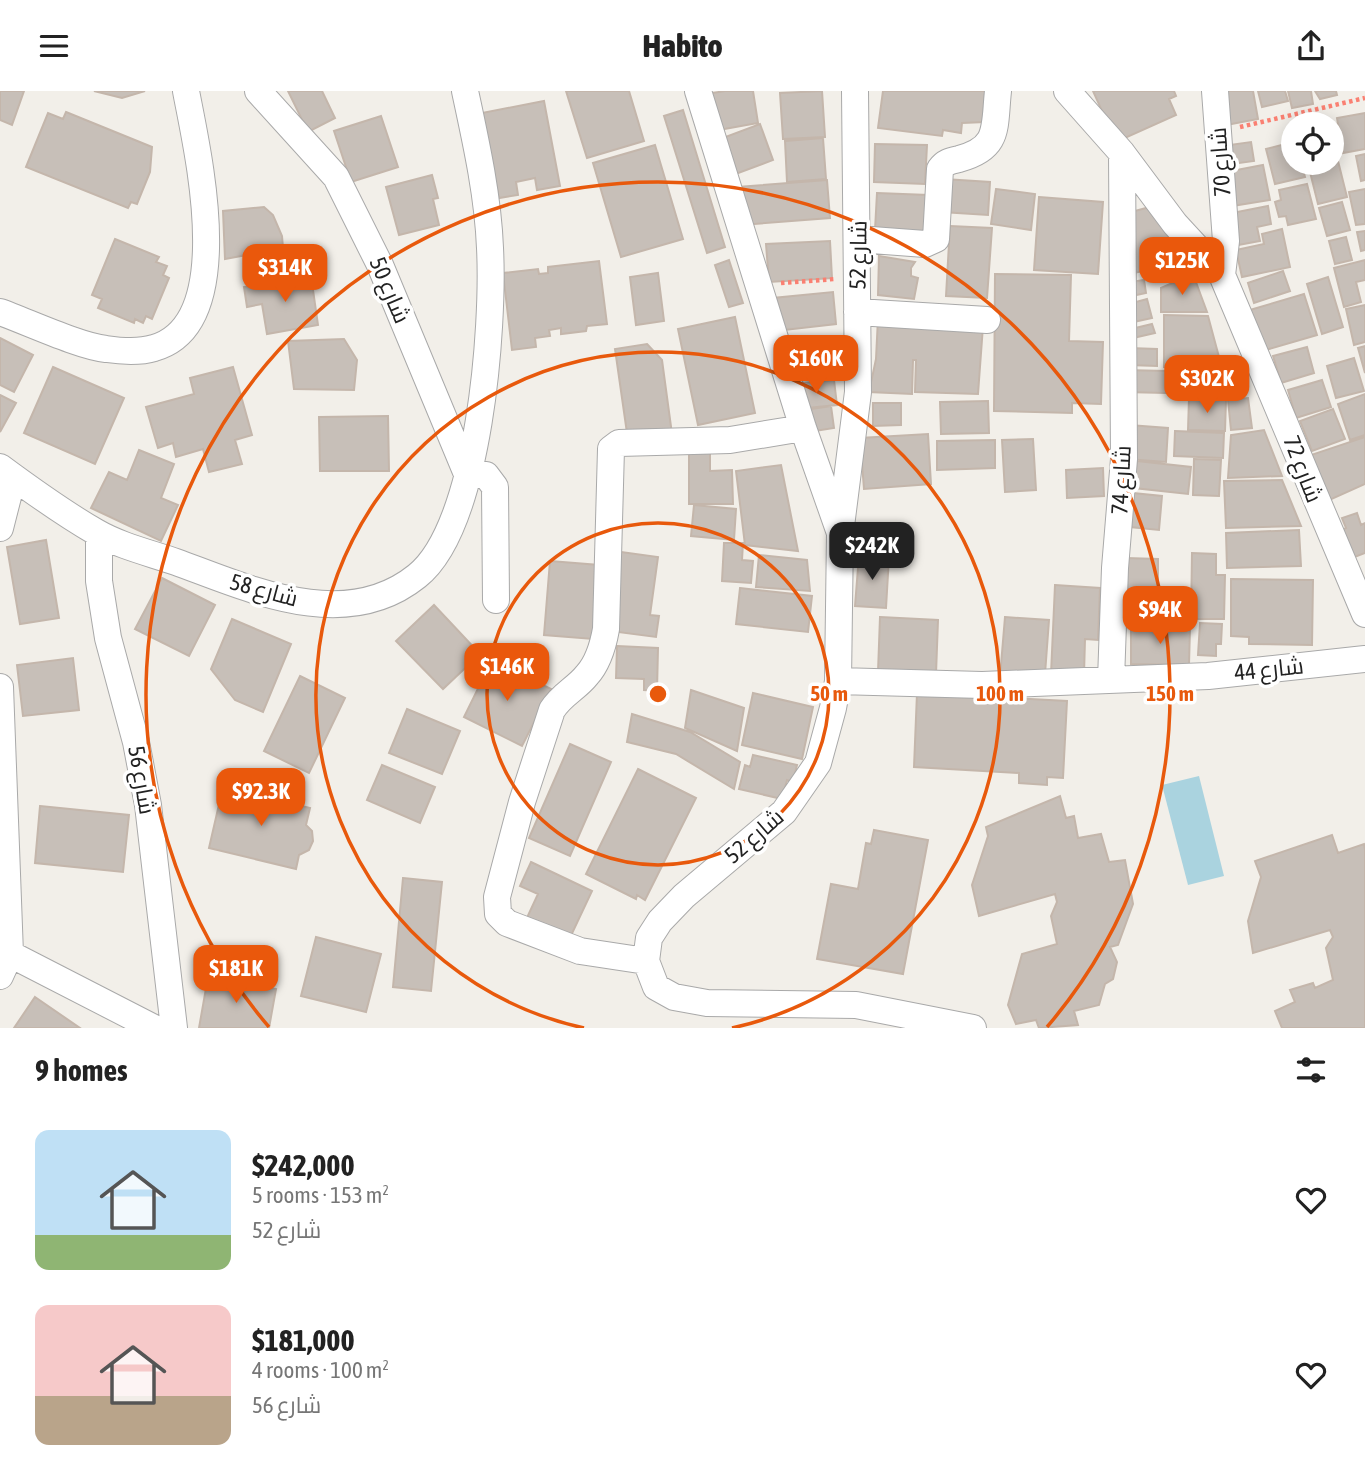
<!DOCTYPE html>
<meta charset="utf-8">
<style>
:root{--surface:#fff;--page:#f2f2f2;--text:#222;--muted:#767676;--accent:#ea580c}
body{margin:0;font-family:"Asap Condensed",Cairo,sans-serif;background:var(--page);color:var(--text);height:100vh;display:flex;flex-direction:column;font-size:26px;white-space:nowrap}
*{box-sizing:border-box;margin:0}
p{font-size:23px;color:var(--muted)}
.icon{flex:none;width:38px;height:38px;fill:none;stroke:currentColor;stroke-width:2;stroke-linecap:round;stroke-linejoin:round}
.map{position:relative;height:937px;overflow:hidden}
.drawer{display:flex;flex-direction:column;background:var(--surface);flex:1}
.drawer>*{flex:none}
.tools{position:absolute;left:1281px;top:21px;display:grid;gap:14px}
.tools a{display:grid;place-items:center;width:63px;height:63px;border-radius:50%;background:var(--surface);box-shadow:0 4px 18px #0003;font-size:35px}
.price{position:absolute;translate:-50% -60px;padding:0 16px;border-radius:14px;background:var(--accent);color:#fff;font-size:23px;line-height:46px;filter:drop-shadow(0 2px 4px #0008)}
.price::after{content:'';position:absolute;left:50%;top:42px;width:21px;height:16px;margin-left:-10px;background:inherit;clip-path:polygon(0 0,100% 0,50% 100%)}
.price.selected{background:#222;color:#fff}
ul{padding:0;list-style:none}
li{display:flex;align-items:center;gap:21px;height:175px;padding:0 35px}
li span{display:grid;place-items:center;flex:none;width:196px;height:140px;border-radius:14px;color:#555}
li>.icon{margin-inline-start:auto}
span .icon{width:84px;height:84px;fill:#fffc;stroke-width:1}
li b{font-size:30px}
h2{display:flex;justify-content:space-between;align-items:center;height:84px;padding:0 35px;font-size:30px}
header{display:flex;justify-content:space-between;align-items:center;height:91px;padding:0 35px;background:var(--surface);font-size:32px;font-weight:800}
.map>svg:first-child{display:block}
.water{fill:#aad3df}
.building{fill:#c7bfb8;stroke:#c4b6ab;stroke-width:2}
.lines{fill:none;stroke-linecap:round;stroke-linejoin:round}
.minor-casing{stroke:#a9a9a9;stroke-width:28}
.path{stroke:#fa8072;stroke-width:4.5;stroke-dasharray:3.5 3.5;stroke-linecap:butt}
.minor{stroke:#fff;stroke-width:26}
.ring{fill:none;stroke:#e8590c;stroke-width:3.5}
.labels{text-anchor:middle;stroke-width:7;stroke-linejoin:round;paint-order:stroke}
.street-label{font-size:23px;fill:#222;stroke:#fff}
.centre{fill:#e8590c;stroke:#fff;stroke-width:3.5}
.ring-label{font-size:21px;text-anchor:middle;font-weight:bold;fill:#e8590c;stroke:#fff;stroke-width:7;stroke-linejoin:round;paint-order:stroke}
</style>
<header><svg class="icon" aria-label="menu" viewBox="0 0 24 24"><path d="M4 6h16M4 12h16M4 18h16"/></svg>Habito<svg class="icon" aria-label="share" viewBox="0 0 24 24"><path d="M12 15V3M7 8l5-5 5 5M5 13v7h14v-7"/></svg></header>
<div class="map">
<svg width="1365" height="937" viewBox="0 0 1365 937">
<rect width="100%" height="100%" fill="#f2efe9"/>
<path class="water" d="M1199 685 1224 785 1188 794 1162 694Z"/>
<path class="building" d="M0 0H24L12 34 0 29Z
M94 0H145L122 7Z
M288 0H322L335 27 308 41Z
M566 0H629L644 50 587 67Z
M725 0H753L758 32 713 40 706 3Z
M822 0 825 46 783 48 780 2Z
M883 0H988L985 31 962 32 961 42 943 39 942 45 878 37Z
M1093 0H1174L1176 5 1169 8 1176 24 1116 51Z
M1220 0H1253L1258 28 1226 34Z
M1258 0H1285L1288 10 1262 16Z
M1288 0H1311L1313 13 1292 17Z
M1315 0H1336L1337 4 1320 8Z
M544 10 560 95 537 99 535 87 516 91 518 104 499 107 482 22Z
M683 19 725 156 707 162 664 25Z
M66 21 152 56 150 81 137 113 131 111 128 117 26 76 48 22 63 28Z
M1365 22V58L1343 62 1337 27Z
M381 25 398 76 351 91 334 40Z
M760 33 773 69 733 84 720 48Z
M823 47 826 88 787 91 785 50Z
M1251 51 1254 70 1225 74 1222 55Z
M1293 51V72H1301L1305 86 1275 93 1266 58Z
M875 53 927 54 925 93 874 91Z
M655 54 683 148 621 166 593 72Z
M1365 63V89L1361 90 1356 65Z
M1338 70 1347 106 1318 113 1309 77Z
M1263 74 1270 109 1232 115 1226 81Z
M432 84 438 107 433 108 439 134 399 144 386 96Z
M944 88 990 91 988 124 942 121Z
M827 89 830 127 741 134 738 96Z
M1307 93 1316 128 1288 134 1286 125 1279 126 1275 111 1281 109 1279 99Z
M996 98 1035 103 1031 139 991 133Z
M1365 98V133L1356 134 1349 101Z
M877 102 928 104 927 141 875 139Z
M1039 106 1103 111 1098 183 1034 179Z
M1342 111 1350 139 1327 145 1319 117Z
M1268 115 1271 133 1257 136 1260 150 1238 154 1232 122Z
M264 116 273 124 282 145 283 157 225 168 223 120Z
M1150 116 1181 156 1176 173 1129 183 1131 121Z
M950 135 992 137 987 207 946 205Z
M1282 138 1290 176 1242 186 1236 159 1264 153 1262 143Z
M1365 140V159L1361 160 1357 141Z
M1346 146 1352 169 1335 173 1329 150Z
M115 148 159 166 156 171 167 175 163 184 169 187 152 228 146 225 143 232 135 228 134 232 98 217 102 208 92 204Z
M830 150 832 187 769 191 766 153Z
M879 165 915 171 911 177V185L918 187 914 208 878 204Z
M729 169 743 212 729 216 715 174Z
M1365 169V189L1356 191 1361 211 1344 216 1334 177Z
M599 170 607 233 587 235 586 240 561 243V237L549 239 550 245 535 247 536 256 512 259 503 182 538 178 539 183 548 182V176Z
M1283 180 1290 200 1254 212 1248 192Z
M658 182 664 230 636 234 630 186Z
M995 183 1071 184 1069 250 1103 251 1101 313 1072 312V322L994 320Z
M1193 183 1207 221H1161V197Z
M311 185 318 234 267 243 262 213 247 216 244 196Z
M1328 186 1343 236 1322 243 1307 193Z
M1144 189 1146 202 1127 206 1125 192Z
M833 201 836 233 776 240 773 207Z
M1304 203 1317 244 1262 260 1250 219Z
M1147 208 1152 227 1129 232 1125 214Z
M1365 214V251L1354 254 1346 218Z
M1164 224 1208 225 1223 281 1164 276Z
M735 226 755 322 698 334 678 238Z
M878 227 983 235 978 303 915 301 916 269H913L912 303 869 301 876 268Z
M1152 233 1155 242 1133 247 1131 238Z
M0 247 33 264 14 301 0 294Z
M834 247 836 272 786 277 783 252Z
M344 248 357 269 354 299 294 298 288 250Z
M647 253 662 269 672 343 628 349 615 258Z
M1365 255V282L1358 257Z
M1307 256 1314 282 1281 292 1273 265Z
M1129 257 1157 258V275L1128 274Z
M1354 267 1364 300 1336 307 1327 275Z
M53 276 124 307 95 373 24 342Z
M233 276 252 344 235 349 242 373 209 381 203 358 176 366 173 352 158 357 146 316 194 303 190 287Z
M1124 279 1167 280 1166 302 1124 301Z
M1182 280 1234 283 1233 304 1181 302Z
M834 289 837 314 797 318 795 293Z
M1322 289 1331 316 1296 327 1288 299Z
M1365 303V344L1350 349 1338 313Z
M0 304 16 312 0 341Z
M1189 307 1226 309 1225 340 1188 339Z
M1248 307 1252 337 1231 339 1228 309Z
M988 310 989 342 941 343 940 311Z
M873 312H901V334L873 335Z
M831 315 834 337 808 341 805 319Z
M1333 318 1345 348 1312 360 1300 330Z
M388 325 389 380H320L319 326Z
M1129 334 1168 337 1166 371 1127 368Z
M1264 339 1282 385 1228 387 1231 344Z
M1175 340 1224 342 1223 367 1174 365Z
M928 343 931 393 864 398 860 347Z
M1365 346V393L1325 411 1308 365Z
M1033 348 1036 399 1005 401 1002 349Z
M995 349V377L937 379V350Z
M139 359 174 373 161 407 178 414 161 450 91 417 109 381 127 389Z
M689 360H710V380L732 379 733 413H689Z
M1194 368 1221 369 1219 405 1193 404Z
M1137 370 1191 376 1188 403 1134 397Z
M781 374 798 460 745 454 736 380Z
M1103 377 1104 405 1067 407 1066 379Z
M1282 389 1301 435 1226 437 1224 390Z
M1133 402 1162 405 1159 439 1130 436Z
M694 414 736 418 734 449 691 445Z
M1357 422 1361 434 1365 432V462L1347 469 1337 441 1346 437 1342 427Z
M1299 439 1301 475 1227 477 1226 442Z
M46 449 59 527 20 533 7 456Z
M724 452H743L742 469 753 470 751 492 722 490Z
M621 461 658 466 650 524 659 525 656 546 610 540Z
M1192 462 1216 463V484H1225L1224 528H1191Z
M759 464 807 469 810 500 756 496Z
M859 464 889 466 886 517 855 515Z
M1126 467 1158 468V500H1188V533H1126Z
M550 470 599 474 593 548 544 544Z
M162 487 215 514 189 565 135 538Z
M1231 488 1313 489 1312 554 1249 553V546L1231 545Z
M1055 494 1100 497 1098 549 1085 548 1084 584 1051 583Z
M740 497 812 505 808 541 736 533Z
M434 514 480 563 443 598 396 550Z
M880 526 938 529 936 583 878 581Z
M1005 526 1049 529 1045 583 1000 586Z
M232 528 291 553 263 621 235 609 211 578Z
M1200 532 1222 533 1221 553H1216V565L1198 564Z
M1131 535 1190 537 1189 574 1131 573Z
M617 555 658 557 657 600 644 599V588L616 587Z
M73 567 79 619 23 625 17 574Z
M492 569 551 598 522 655 464 626Z
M300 585 345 607 309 682 264 660Z
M691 599 744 617 737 660 685 637Z
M753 602 813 616 802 668 742 654Z
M917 602 1067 610 1063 687 1047 686V694L1019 692V682L914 676Z
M407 618 460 640 442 683 389 662Z
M632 623 690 641 740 671 734 698 676 663 627 651Z
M570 653 611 671 570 765 529 747Z
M753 664 797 674 793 691 787 689 782 708 739 698 745 674 750 676Z
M382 674 435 696 420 732 367 709Z
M638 678 696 707 645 809 637 804 636 808 586 783Z
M223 696 310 717 306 734 312 740 313 750 309 759 299 764 296 778 209 757Z
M1060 705 1066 727 1074 725 1078 747 1101 743 1109 771 1125 769 1133 813 1118 854 1110 856 1117 871 1113 888 1105 893 1099 914 1074 920 1078 934 1039 937 1036 929 1016 933 1008 914 1022 863 1057 853 1051 825 1057 811 1055 803 979 825 972 794 988 745 986 736Z
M40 715 129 724 123 781 35 772Z
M874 739 928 749 903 883 817 868 831 793 858 798 866 752 871 753Z
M1332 744 1338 762 1364 753 1365 758V937H1282L1275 920 1295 911 1290 899 1313 892 1315 897 1333 889 1326 857 1333 846 1330 839 1253 862 1248 830 1261 786 1255 770Z
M531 771 592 800 568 851 525 831 538 803 520 795Z
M403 787 442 791 431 900 393 896Z
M316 846 381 863 366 921 301 905Z
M208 886 276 898 269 937H199Z
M35 906 80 937H14Z"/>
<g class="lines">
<g class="minor-casing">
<path id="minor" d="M258 0 336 86 380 174 467 383
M698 0 803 337 840 442
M855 0 858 301 840 443 838 590 833 617 818 672 784 721 684 805 660 830 649 847 646 870 656 896 674 906 707 912 856 914 973 937
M1067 0 1122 62 1175 133 1222 184 1365 523
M1215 0 1226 150 1222 184
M858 148 925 153 936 148 940 78C945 71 950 70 959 68 1000 57 994 37 998 0
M0 221C28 231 79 255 106 258 120 260 141 261 154 257 239 233 197 59 186 0
M857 221 987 229
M0 376C31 399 63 422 96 441 120 455 150 462 176 471 250 498 345 543 417 485 480 435 494 234 490 157 488 105 476 51 465 0
M467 383 486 384 495 396 496 509
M0 437 13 386
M99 443V490L108 547 136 651 148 714 174 937
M1111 589 1115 477 1124 368 1122 62
M838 590 982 594 1208 585 1365 568
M0 596 10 863 0 885
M10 863 154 937
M646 870 580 860 507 832 498 823 497 806 522 711 552 619C562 603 576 598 587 584 598 572 603 555 606 538L611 358 619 352 730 349 803 337"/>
</g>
<path class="path" d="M1240 36 1365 7
M781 192 835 188"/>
<use href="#minor" class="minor"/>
</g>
<g class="ring">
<circle cx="658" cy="603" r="171"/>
<path d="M584 937A342 342 0 1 1 732 937"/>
<path d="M269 936A512 512 0 1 1 1047 936"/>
</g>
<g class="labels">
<g class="street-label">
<text transform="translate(1220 71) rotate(-94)" y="8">شارع 70</text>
<text transform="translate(858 164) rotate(-89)" y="8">شارع 52</text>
<text transform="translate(390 199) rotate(67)" y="8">شارع 50</text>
<text transform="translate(1303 378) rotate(69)" y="8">شارع 72</text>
<text transform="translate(1121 389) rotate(-87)" y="8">شارع 74</text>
<text transform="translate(264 499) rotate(15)" y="8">شارع 58</text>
<text transform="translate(1269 578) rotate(-6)" y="8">شارع 44</text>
<text transform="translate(142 689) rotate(80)" y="8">شارع 56</text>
<text transform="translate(754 745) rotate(-41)" y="8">شارع 52</text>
</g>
</g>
<circle cx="658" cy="603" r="10" class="centre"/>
<g class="ring-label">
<text x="829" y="610">50 m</text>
<text x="1000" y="610">100 m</text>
<text x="1170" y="610">150 m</text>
</g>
</svg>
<div class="tools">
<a><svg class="icon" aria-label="locate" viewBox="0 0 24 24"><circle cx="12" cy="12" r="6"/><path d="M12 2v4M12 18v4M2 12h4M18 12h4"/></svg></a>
</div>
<b class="price" style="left:1182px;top:206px">$125K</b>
<b class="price" style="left:285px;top:213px">$314K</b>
<b class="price" style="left:816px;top:304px">$160K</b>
<b class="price" style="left:1207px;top:324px">$302K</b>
<b class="price selected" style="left:872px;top:491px">$242K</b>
<b class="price" style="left:1160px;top:555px">$94K</b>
<b class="price" style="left:507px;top:612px">$146K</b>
<b class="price" style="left:261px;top:737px">$92.3K</b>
<b class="price" style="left:236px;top:914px">$181K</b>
</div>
<section class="drawer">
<h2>9 homes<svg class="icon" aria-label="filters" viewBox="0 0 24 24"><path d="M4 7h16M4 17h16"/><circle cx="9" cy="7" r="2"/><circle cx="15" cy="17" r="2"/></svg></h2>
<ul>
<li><span style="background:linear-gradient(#bfe0f5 75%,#8fb573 0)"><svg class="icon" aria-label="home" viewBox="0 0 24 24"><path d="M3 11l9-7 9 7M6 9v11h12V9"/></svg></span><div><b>$242,000</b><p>5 rooms · 153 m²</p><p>شارع 52</p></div><svg class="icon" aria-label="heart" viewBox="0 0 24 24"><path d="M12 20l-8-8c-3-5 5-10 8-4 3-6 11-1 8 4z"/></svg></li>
<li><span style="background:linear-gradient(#f6c9c9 65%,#b9a48a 0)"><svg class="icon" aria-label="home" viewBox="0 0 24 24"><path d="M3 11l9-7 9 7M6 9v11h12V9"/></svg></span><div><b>$181,000</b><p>4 rooms · 100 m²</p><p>شارع 56</p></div><svg class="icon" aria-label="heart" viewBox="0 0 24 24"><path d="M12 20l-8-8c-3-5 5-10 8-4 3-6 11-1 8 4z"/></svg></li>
</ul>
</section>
